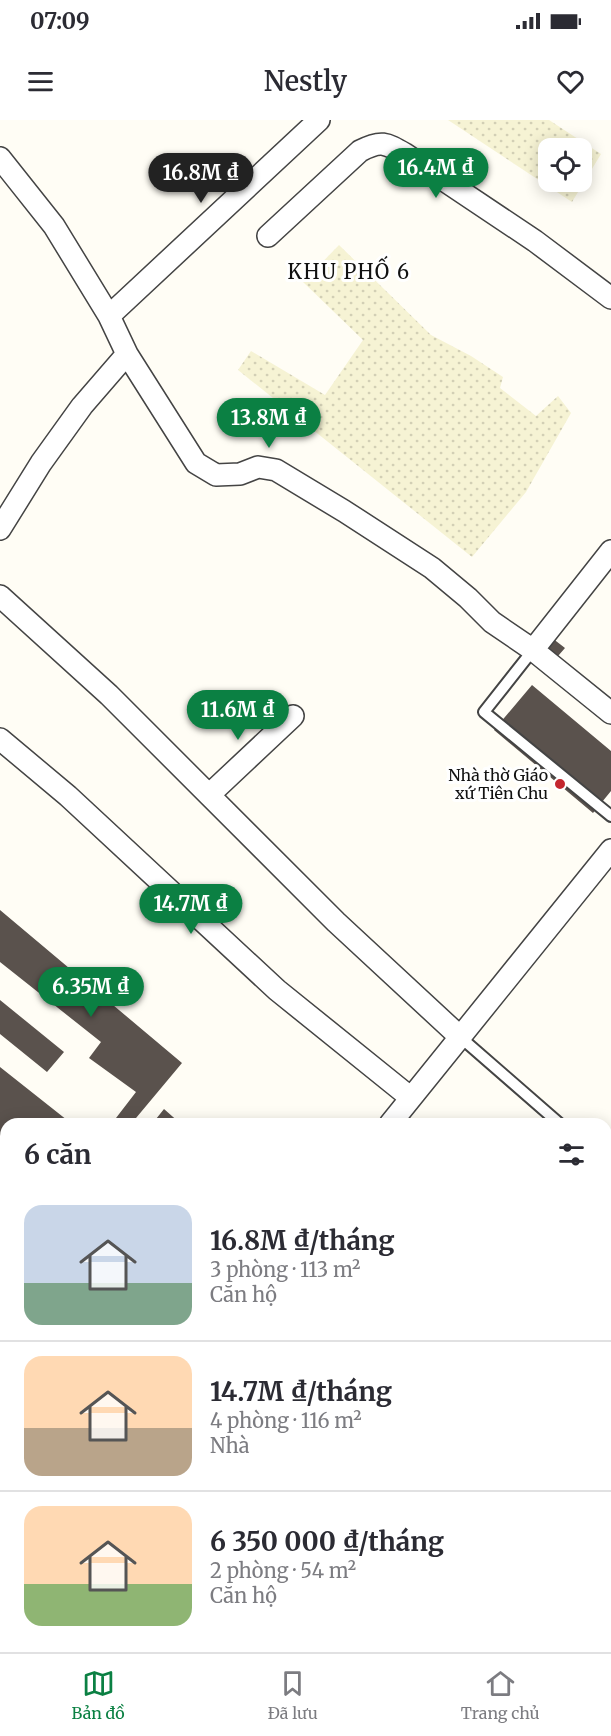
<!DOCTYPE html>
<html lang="vi">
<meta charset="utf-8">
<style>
:root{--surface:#fff;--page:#f7f7f7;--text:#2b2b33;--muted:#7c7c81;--line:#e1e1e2;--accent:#0b8043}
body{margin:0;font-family:Merriweather,serif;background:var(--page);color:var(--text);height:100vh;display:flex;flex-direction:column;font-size:22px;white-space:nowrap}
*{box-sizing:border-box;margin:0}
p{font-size:20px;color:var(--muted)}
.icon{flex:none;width:33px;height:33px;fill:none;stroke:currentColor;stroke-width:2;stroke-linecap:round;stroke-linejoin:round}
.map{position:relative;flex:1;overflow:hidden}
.side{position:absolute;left:0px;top:998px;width:612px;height:536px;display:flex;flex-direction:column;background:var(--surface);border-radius:18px 18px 0 0;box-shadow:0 3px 15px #0003}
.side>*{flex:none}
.buttons{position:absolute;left:538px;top:18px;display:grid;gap:12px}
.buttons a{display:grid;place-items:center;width:54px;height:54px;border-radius:12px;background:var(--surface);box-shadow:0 3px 15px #0003;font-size:30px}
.price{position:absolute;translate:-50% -51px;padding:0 14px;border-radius:21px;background:var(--accent);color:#fff;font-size:20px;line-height:39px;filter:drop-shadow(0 2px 3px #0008)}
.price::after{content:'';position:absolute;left:50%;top:36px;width:18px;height:14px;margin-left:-9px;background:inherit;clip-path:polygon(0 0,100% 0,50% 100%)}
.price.on{background:#222;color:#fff}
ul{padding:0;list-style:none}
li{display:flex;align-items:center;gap:18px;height:150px;padding:0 24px}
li+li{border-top:2px solid var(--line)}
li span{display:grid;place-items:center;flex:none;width:168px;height:120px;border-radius:18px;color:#555}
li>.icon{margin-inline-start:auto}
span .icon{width:72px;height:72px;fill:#fffc;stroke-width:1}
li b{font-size:26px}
h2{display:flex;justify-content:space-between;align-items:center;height:72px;padding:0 24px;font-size:26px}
.status{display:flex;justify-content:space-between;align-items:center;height:42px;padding:0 30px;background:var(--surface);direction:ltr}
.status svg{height:16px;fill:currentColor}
header{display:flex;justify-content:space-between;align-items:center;height:78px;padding:0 24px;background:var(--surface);font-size:27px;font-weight:600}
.dock{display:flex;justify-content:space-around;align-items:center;height:84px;border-top:2px solid var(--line);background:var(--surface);font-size:16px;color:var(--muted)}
.dock a{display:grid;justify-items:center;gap:3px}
.dock .on{color:var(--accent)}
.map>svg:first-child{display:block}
.farmland{fill:url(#farmland-dots);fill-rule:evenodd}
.building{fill:#5a524d}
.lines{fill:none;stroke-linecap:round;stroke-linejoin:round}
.lane-casing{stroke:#444;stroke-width:14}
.street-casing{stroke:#444;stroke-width:24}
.highway-casing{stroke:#222;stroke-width:36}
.lane{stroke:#fff;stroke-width:10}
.street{stroke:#fff;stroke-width:21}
.highway{stroke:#f5a25d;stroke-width:33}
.poi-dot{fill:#c4262e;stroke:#fff;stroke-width:2}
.labels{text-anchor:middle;stroke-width:6;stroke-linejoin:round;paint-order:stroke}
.poi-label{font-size:16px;fill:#111;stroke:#fff;text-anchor:end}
.quarter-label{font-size:20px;letter-spacing:1.5px;fill:#111;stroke:#fff}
</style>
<div class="status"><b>07:09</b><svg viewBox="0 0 49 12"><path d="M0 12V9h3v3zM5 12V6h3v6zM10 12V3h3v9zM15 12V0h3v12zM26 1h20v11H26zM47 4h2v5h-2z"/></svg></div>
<header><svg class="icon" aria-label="menu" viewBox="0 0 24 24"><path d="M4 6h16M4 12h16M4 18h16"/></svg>Nestly<svg class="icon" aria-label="heart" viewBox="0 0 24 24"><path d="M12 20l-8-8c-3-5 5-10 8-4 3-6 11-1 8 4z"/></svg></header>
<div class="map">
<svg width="611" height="1532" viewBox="0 0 611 1532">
<defs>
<pattern id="farmland-dots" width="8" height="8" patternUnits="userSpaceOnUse" patternTransform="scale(1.5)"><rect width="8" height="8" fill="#f6f3d4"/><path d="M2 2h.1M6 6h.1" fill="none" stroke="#d2cfb5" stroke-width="1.8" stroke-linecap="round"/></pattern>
</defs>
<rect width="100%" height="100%" fill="#fffdf5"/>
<path class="farmland" d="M448 0H549L601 34 572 82ZM549 28H582V62H549Z
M339 125 431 215 471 236 503 257 500 268 536 296 558 276 571 293 526 372 472 437 238 250 251 231 325 275 363 220 303 162Z"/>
<path class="building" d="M543 511 565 528 545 551Z
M532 565 611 631V671L593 693 494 610Z
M0 790 182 943 131 1004H121L116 998 136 972 89 938 101 922 0 842Z
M0 880 64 932 47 952 0 914Z
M0 947 72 1004H6V1067L0 1063Z
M164 989 181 1004H152Z
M6 1074V1092L0 1088V1083Z"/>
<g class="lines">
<g class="lane-casing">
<path id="lane" d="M533 530 484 592 611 696
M459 916 560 1004
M606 1043 611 1047"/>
</g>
<g class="street-casing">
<path id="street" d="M0 38 54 106 109 196 127 234 196 343 216 355 240 354 258 347 276 350 344 391 432 448 468 478 492 502 533 530 611 431
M268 116 360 31C381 20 386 23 405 34L535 121 611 178
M109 196 319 0
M0 409 41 343 82 286 127 234
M0 476 109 575 336 802 459 916
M533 530 611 593
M0 619 68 676 277 870 411 978
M209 675 293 596
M390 1004 611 730
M0 1170 6 1174
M0 1340 6 1345
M0 1496 6 1501
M606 1525 611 1529
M39 1527 46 1532
M386 1527 390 1532"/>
</g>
<g class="highway-casing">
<path id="highway" d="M606 1205 611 1199
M355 1532 358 1527"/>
</g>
<use href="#lane" class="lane"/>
<use href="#street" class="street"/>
<use href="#highway" class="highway"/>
</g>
<circle class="poi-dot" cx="560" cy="664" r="6"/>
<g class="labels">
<g class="poi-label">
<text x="548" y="661">Nhà thờ Giáo<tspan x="548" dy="18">xứ Tiên Chu</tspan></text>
</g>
<g class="quarter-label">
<text x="349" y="159">KHU PHỐ 6</text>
</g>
</g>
</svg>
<div class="buttons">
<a><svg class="icon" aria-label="locate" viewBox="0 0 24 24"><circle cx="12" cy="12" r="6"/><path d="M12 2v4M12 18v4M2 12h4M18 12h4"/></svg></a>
</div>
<b class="price" style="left:436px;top:79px">16.4M ₫</b>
<b class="price on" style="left:201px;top:84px">16.8M ₫</b>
<b class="price" style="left:269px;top:329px">13.8M ₫</b>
<b class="price" style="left:238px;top:621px">11.6M ₫</b>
<b class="price" style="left:191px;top:815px">14.7M ₫</b>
<b class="price" style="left:91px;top:898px">6.35M ₫</b>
<section class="side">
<h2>6 căn<svg class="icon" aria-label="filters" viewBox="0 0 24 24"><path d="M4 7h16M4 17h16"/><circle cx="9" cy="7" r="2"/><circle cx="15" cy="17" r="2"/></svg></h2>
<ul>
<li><span style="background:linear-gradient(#c9d6e8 65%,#7fa58c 0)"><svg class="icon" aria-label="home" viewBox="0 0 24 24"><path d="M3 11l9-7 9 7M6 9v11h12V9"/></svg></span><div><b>16.8M ₫/tháng</b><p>3 phòng · 113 m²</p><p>Căn hộ</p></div></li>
<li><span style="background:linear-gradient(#ffd9b3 60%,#b9a48a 0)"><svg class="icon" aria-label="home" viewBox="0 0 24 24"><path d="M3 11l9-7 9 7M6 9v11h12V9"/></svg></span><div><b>14.7M ₫/tháng</b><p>4 phòng · 116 m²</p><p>Nhà</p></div></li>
<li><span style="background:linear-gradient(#ffd9b3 65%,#8fb573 0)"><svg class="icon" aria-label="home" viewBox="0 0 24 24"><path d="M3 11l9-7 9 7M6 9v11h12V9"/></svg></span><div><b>6 350 000 ₫/tháng</b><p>2 phòng · 54 m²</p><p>Căn hộ</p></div></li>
</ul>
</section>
</div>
<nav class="dock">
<a class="on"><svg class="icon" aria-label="map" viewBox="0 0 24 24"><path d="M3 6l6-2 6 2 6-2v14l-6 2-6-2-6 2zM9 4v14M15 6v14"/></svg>Bản đồ</a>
<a><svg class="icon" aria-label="saved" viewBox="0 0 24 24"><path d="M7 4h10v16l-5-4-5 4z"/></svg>Đã lưu</a>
<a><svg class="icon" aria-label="home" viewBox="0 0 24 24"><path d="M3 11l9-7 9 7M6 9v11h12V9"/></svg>Trang chủ</a>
</nav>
